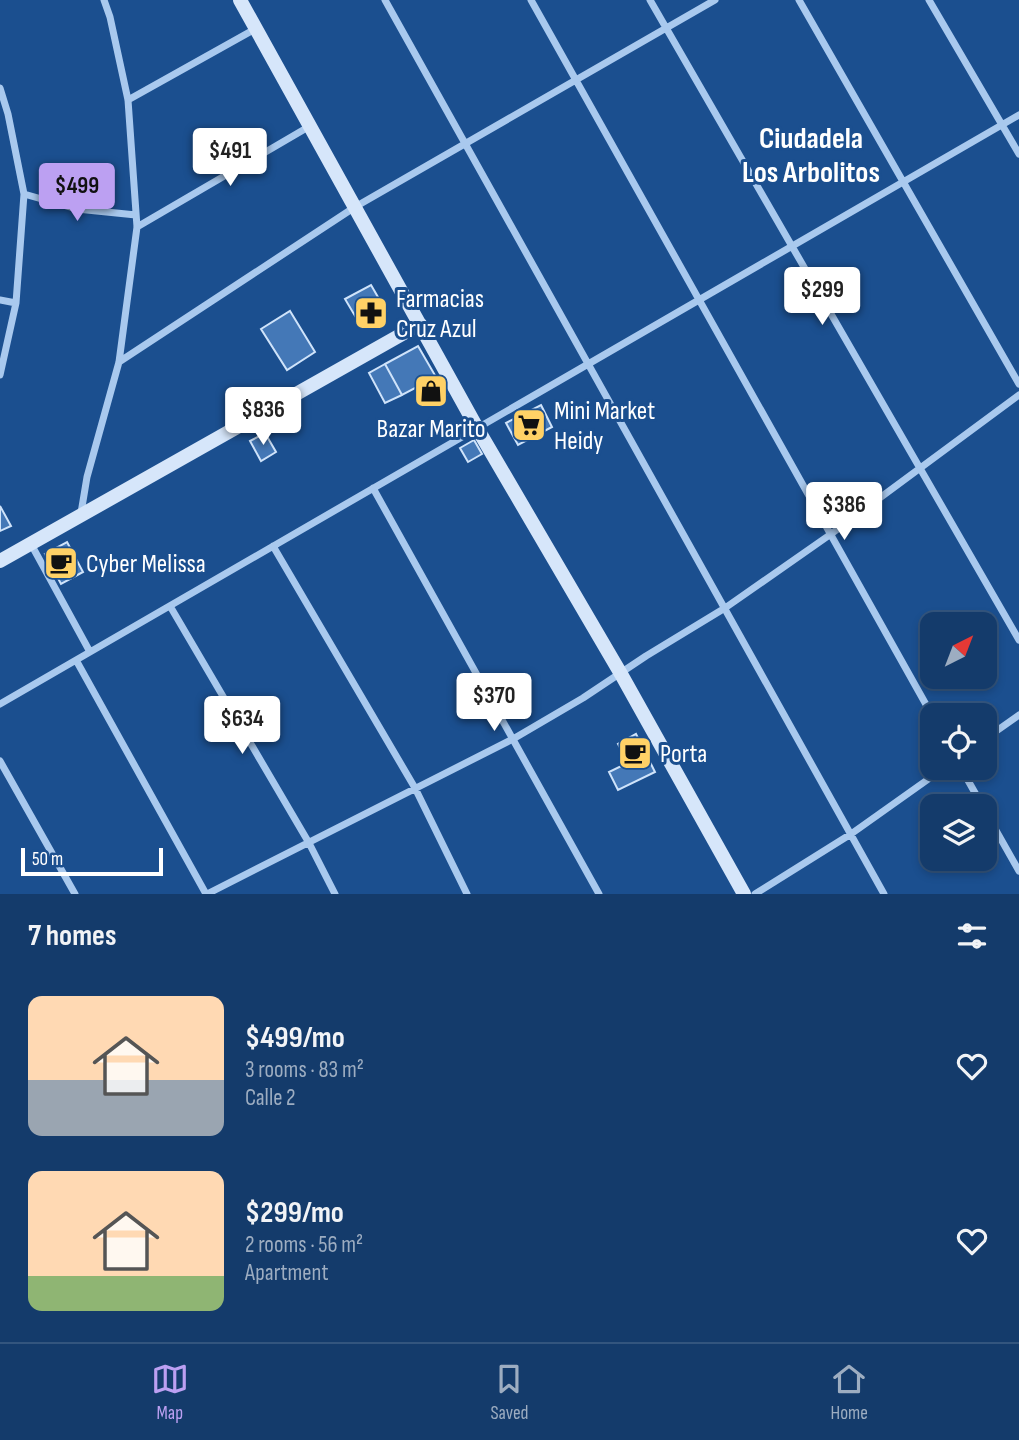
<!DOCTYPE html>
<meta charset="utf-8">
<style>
:root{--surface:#143b6b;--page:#1d4271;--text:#f1f3f6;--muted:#9dadc1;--line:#33557e;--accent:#bca0f2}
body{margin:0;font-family:"Sofia Sans Condensed",sans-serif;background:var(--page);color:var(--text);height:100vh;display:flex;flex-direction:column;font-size:26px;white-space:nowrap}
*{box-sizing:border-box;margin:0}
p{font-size:23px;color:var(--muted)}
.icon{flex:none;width:38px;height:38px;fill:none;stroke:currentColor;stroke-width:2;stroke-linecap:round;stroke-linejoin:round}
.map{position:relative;height:894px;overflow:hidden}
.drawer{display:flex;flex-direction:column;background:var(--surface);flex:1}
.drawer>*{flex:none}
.needle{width:46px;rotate:42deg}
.tools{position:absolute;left:920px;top:612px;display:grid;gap:14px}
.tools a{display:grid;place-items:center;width:77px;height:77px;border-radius:14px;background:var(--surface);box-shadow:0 4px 10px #0003,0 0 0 2px var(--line);font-size:35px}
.scale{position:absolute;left:21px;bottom:18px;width:142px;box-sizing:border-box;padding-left:7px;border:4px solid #fff;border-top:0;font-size:19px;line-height:24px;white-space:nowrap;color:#fff;-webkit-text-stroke:5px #1b4f8f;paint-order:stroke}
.price{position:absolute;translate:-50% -60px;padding:0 16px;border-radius:7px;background:#fff;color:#222;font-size:23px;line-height:46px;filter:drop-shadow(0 2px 4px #0008)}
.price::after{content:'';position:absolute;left:50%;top:42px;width:21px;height:16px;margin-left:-10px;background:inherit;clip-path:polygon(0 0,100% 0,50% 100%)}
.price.current{background:var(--accent);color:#111}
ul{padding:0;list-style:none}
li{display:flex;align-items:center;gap:21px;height:175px;padding:0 28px}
li span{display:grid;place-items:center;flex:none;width:196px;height:140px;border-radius:14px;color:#555}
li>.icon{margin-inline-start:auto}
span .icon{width:84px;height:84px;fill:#fffc;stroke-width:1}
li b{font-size:30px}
h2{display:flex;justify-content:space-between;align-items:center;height:84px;padding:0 28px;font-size:30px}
.menu{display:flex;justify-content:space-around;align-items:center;height:98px;border-top:2px solid var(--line);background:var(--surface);font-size:19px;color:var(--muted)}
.menu a{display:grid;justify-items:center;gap:4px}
.menu .current{color:var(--accent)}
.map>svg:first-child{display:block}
.building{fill:#4478b7;stroke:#cfe3fa;stroke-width:2}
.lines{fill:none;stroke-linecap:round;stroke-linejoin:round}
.street{stroke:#a9c9ee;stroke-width:7}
.secondary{stroke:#d6e6fa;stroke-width:14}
.labels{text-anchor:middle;stroke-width:6;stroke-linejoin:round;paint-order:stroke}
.poi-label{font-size:26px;fill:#fff;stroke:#1b4f8f;text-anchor:start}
.quarter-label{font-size:30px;font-weight:bold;fill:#fff;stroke:#1b4f8f}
</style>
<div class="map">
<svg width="1019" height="894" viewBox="0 0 1019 894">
<rect width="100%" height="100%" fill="#1b4f8f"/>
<path class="building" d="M371 285 386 311 361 326 345 299Z
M290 311 315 352 287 370 261 329Z
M418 346 436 377 402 395 385 364Z
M385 364 402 395 385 403 369 373Z
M436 377 446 395 427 405 417 387Z
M541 405 552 427 518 445 506 423Z
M265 433 276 452 261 461 250 441Z
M474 440 482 454 468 462 460 448Z
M0 506 11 526 0 531Z
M67 542 83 572 61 584 45 554Z
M636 734 646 754 628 763 618 744Z
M646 754 655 772 618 790 609 772Z"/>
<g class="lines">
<path class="street" d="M385 0 884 894
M531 0 933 717
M650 0 1019 640
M799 0 1019 384
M929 0 1019 154
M0 88 8 114 24 194 16 303 0 375
M128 100 255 29
M24 194 77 209 136 215
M137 227 310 126
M0 300 16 303
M119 362 355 207 715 0
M373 488 599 894
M81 513 87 477 119 362 137 227 128 100 110 17 104 0
M31 544 90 652
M273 546 415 788 467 894
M170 606 309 843 335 894
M76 660 206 894
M0 704 1019 115
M985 739 1019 715
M0 761 75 894
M961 768 983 807
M985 811 1019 871
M207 894 513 739 583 698 646 656 725 608 831 534 1019 395
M755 894 851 834 944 768"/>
<path class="secondary" d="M240 0 477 428 621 674 744 894
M0 561 420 324"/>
</g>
<defs>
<g id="pharmacy-square" transform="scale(1.75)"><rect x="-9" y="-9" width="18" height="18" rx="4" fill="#ffd166" stroke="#1b4f8f"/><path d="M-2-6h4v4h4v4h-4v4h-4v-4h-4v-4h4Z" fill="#111"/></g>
<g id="shop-square" transform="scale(1.75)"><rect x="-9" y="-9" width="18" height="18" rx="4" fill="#ffd166" stroke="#1b4f8f"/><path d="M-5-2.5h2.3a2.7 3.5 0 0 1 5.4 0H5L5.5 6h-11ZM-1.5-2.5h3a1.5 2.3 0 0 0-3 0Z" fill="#111"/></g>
<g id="supermarket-square" transform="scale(1.75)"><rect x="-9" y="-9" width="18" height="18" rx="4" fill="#ffd166" stroke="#1b4f8f"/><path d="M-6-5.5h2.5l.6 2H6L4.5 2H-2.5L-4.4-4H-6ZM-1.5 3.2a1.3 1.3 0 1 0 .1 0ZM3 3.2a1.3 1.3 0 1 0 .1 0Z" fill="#111"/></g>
<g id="cafe-square" transform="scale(1.75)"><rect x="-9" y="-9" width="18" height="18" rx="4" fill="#ffd166" stroke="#1b4f8f"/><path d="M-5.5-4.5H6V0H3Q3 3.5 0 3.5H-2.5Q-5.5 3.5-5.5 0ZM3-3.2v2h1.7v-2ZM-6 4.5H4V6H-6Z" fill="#111"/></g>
</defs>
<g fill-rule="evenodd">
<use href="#pharmacy-square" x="371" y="313"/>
<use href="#shop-square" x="431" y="391"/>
<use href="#supermarket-square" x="529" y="425"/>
<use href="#cafe-square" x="61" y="563"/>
<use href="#cafe-square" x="635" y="753"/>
</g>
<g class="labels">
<g class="poi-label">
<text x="396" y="307">Farmacias<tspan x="396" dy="30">Cruz Azul</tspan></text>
<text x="554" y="419">Mini Market<tspan x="554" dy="30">Heidy</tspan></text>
<text x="431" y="437" text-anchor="middle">Bazar Marito</text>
<text x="86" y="572">Cyber Melissa</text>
<text x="660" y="762">Porta</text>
</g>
<g class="quarter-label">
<text x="811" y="148">Ciudadela<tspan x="811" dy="34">Los Arbolitos</tspan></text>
</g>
</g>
</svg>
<div class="tools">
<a><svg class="needle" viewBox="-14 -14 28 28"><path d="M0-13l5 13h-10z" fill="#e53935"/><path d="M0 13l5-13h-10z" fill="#9dadc1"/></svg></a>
<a><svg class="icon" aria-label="locate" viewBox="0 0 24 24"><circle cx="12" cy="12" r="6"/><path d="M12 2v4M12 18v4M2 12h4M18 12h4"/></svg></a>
<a><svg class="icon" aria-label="layers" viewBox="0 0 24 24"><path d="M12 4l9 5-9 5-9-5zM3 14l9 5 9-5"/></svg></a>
</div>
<div class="scale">50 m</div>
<b class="price" style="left:230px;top:188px">$491</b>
<b class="price current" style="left:77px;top:223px">$499</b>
<b class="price" style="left:822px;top:327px">$299</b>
<b class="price" style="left:263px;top:447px">$836</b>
<b class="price" style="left:844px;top:542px">$386</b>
<b class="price" style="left:494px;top:733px">$370</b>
<b class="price" style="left:242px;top:756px">$634</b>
</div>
<section class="drawer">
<h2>7 homes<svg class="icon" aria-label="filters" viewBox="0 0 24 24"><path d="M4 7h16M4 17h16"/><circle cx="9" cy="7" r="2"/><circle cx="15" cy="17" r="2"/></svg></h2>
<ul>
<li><span style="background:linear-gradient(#ffd9b3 60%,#9aa5b1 0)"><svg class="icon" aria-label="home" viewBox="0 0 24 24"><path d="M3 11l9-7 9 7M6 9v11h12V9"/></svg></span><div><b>$499/mo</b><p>3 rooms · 83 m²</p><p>Calle 2</p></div><svg class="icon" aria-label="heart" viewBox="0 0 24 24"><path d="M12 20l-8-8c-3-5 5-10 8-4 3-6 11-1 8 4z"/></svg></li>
<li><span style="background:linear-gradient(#ffd9b3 75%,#8fb573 0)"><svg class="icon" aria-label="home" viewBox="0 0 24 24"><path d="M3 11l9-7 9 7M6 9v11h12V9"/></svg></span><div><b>$299/mo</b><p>2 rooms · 56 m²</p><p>Apartment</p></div><svg class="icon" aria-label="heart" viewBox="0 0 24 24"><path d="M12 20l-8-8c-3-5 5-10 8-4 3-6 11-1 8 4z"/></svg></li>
</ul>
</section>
<nav class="menu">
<a class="current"><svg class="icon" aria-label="map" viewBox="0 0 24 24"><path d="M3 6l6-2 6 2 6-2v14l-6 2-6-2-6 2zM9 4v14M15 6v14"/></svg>Map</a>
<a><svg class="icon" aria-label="saved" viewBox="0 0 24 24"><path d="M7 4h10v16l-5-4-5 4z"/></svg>Saved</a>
<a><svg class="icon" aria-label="home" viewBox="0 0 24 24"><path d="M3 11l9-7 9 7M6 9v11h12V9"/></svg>Home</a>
</nav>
